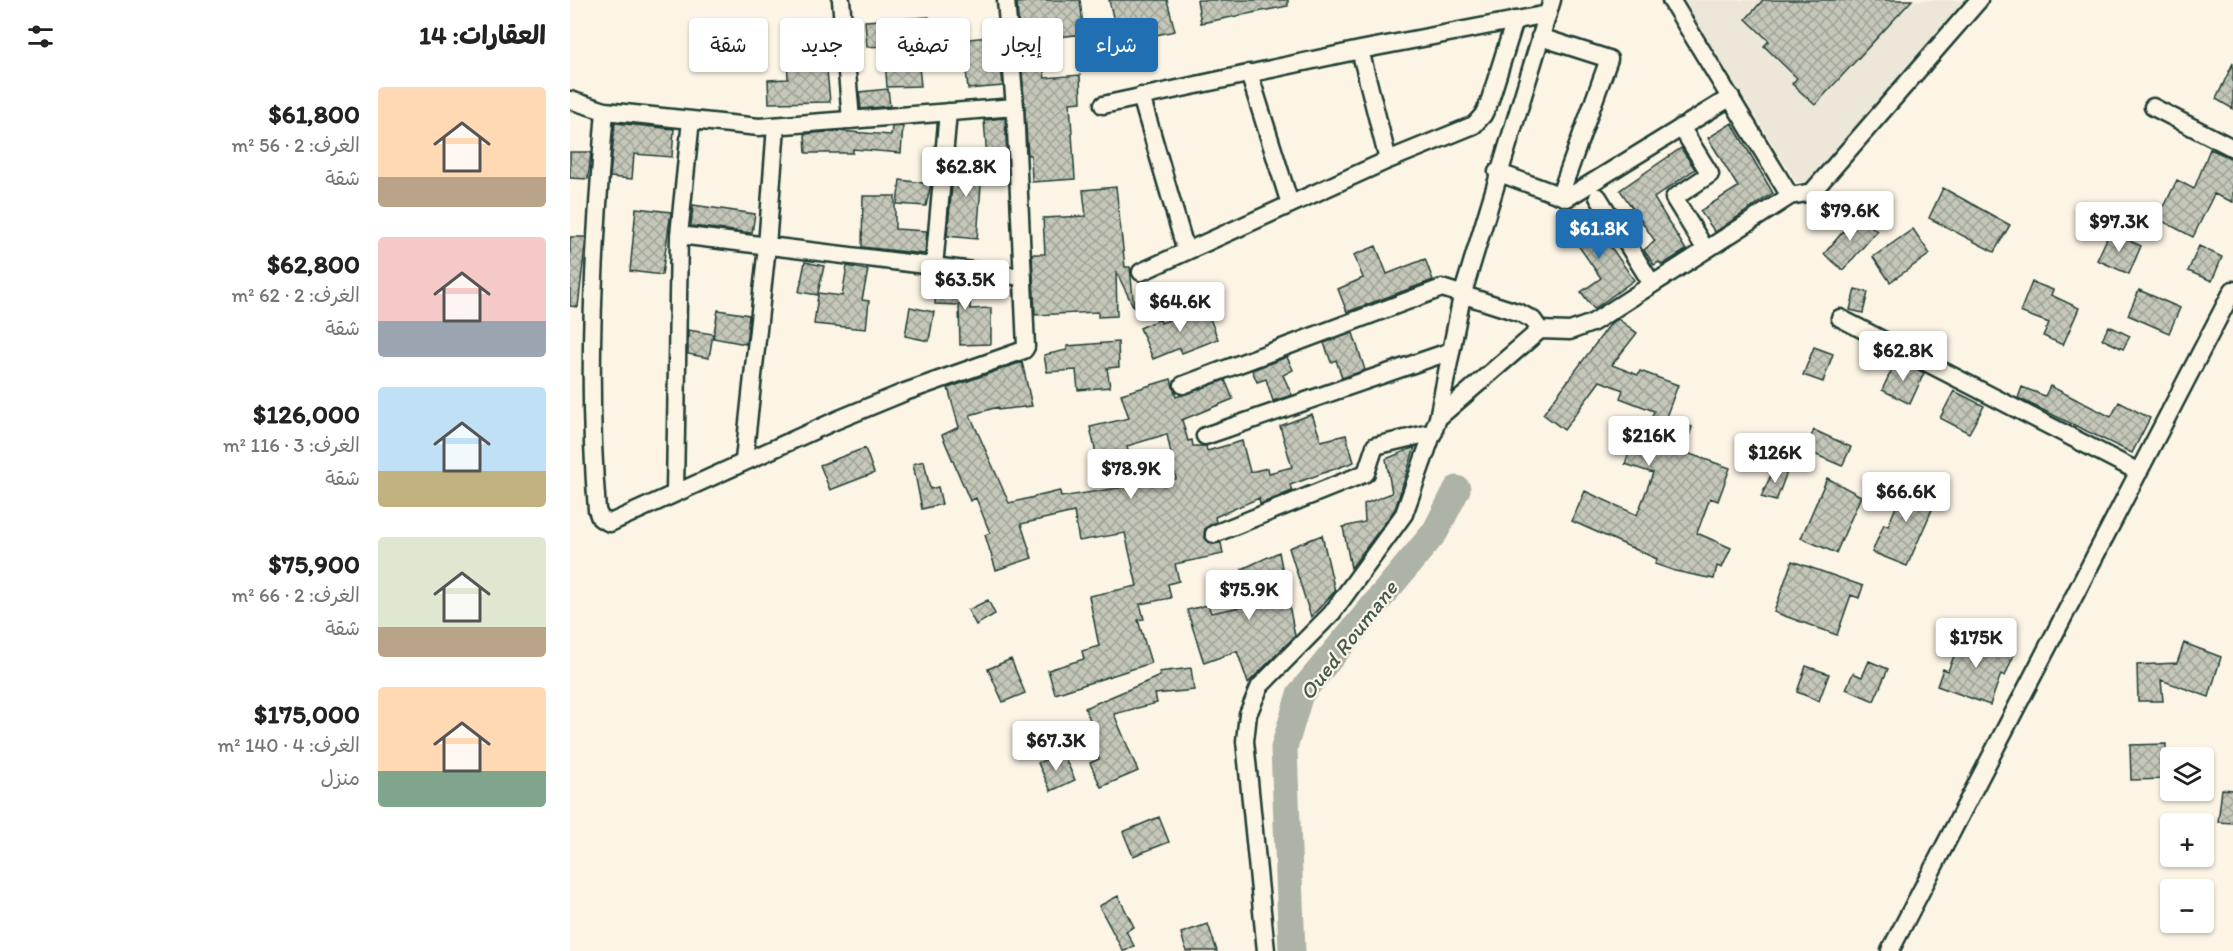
<!DOCTYPE html>
<html lang="ar">
<meta charset="utf-8">
<style>
:root{--surface:#fff;--page:#f2f2f2;--text:#222;--muted:#767676;--accent:#1f6fb2}
body{margin:0;font-family:Itim,"Playpen Sans Arabic",sans-serif;background:var(--page);color:var(--text);direction:rtl;height:100vh;display:flex;flex-direction:column;font-size:22px;white-space:nowrap}
*{box-sizing:border-box;margin:0}
p{font-size:20px;color:var(--muted)}
.icon{flex:none;width:33px;height:33px;fill:none;stroke:currentColor;stroke-width:2;stroke-linecap:round;stroke-linejoin:round}
.map{position:relative;flex:1;overflow:hidden;direction:ltr}
.side{display:flex;flex-direction:column;background:var(--surface);width:570px}
.side>*{flex:none}
.top-card{position:absolute;left:18px;top:18px;width:570px;height:54px;direction:rtl;display:flex;gap:12px}
.controls{position:absolute;left:1590px;top:747px;display:grid;gap:12px}
.controls a{display:grid;place-items:center;width:54px;height:54px;border-radius:6px;background:var(--surface);box-shadow:0 2px 4px #0004;font-size:30px}
.price{position:absolute;translate:-50% -51px;padding:0 14px;border-radius:6px;background:#fff;color:#222;font-size:20px;line-height:39px;filter:drop-shadow(0 2px 3px #0008)}
.price::after{content:'';position:absolute;left:50%;top:36px;width:18px;height:14px;margin-left:-9px;background:inherit;clip-path:polygon(0 0,100% 0,50% 100%)}
.price.current{background:var(--accent);color:#fff}
ul{padding:0;list-style:none}
li{display:flex;align-items:center;gap:18px;height:150px;padding:0 24px}
li span{display:grid;place-items:center;flex:none;width:168px;height:120px;border-radius:6px;color:#555}
li>.icon{margin-inline-start:auto}
span .icon{width:72px;height:72px;fill:#fffc;stroke-width:1}
li b{font-size:26px}
h2{display:flex;justify-content:space-between;align-items:center;height:72px;padding:0 24px;font-size:26px}
.chip{padding:0 21px;border-radius:6px;background:var(--surface);box-shadow:0 2px 4px #0004;font-size:21px;line-height:54px}
.chip.current{background:var(--accent);color:#fff}
main{display:flex;flex:1;min-height:0}
.map>svg:first-child{display:block}
.built{fill:#ece7d8}
.lines{fill:none;stroke-linecap:round;stroke-linejoin:round}
.river{stroke:#aeb3a7;stroke-width:27}
.building{fill:url(#building-cross-hatch);stroke:#1f3d34;stroke-width:1.5}
.street-casing{stroke:#1f3d34;stroke-width:21}
.street{stroke:#fcf5e5;stroke-width:16}
.labels{text-anchor:middle;stroke-width:4.5;stroke-linejoin:round;paint-order:stroke}
.water-label{font-size:22px;font-style:italic;fill:#435a51;stroke:#fcf5e5}
</style>
<main>
<div class="map">
<svg width="1663" height="951" viewBox="0 0 1663 951">
<defs>
<pattern id="building-cross-hatch" width="8" height="8" patternUnits="userSpaceOnUse" patternTransform="scale(1.5)"><rect width="8" height="8" fill="#c5c7b9"/><path d="M0 0l8 8M0 8l8-8" fill="none" stroke="#9fa397"/></pattern>
</defs>
<rect width="100%" height="100%" fill="#fcf5e5"/>
<filter id="ink" filterUnits="userSpaceOnUse"><feTurbulence type="fractalNoise" baseFrequency=".0167" numOctaves="2"/><feDisplacementMap in="SourceGraphic" scale="12" xChannelSelector="R" yChannelSelector="G"/><feConvolveMatrix kernelMatrix="1 2 1 2 8 2 1 2 1" color-interpolation-filters="sRGB"/></filter>
<g filter="url(#ink)">
<path class="built" d="M1113 0H1398L1237 182H1226Z"/>
<g class="lines">
<path class="river" d="M722 951 714 748 730 694 865 532 887 489"/>
</g>
<path class="building" d="M471 0H510L514 34 469 39 475 78 510 75 511 102 500 103 505 179 462 182 461 155H458L447 3Z
M539 0H597L605 31 549 43Z
M627 0H718V6L631 23Z
M1193 0H1342L1245 105 1222 84 1227 78 1194 46 1199 41 1176 19Z
M359 17 360 43 428 36 433 86 398 89 395 61 349 66 351 86 317 87 314 46 297 47 295 21Z
M255 50 260 102 199 103 198 80 218 79 217 51Z
M1663 63V109L1646 99Z
M318 89 320 106 291 109 289 92Z
M435 118 437 157 417 158 414 120Z
M45 123 104 129 102 157 64 154 62 179 40 177Z
M1162 123 1203 193 1145 232 1130 211 1168 187 1138 138Z
M333 126 331 153 283 149V153H236L235 134 267 131 321 135 322 127Z
M1111 148 1125 169 1084 198 1116 250 1092 265 1089 262 1084 265 1074 250 1085 241 1050 190Z
M1640 149 1663 159V202L1644 194 1623 237 1588 219 1607 180 1624 189Z
M0 152H21L18 179 0 178Z
M385 157 413 158 407 239 377 236Z
M330 180 361 184 356 206 327 204Z
M546 187 555 267H560L564 308 546 271 547 316 528 317V312L465 315 462 254H475L473 218 516 216 513 190Z
M1373 188 1440 225 1424 252 1359 218Z
M293 196H325V229L357 231 355 254 292 247Z
M123 205 185 214 182 233 121 226Z
M66 208 101 212 92 275 60 271Z
M1015 210 1064 280 1024 309 1011 292 1031 278 994 225Z
M1287 215 1307 231 1273 270 1254 254Z
M1343 229 1360 254 1320 282 1303 257Z
M1540 232 1571 246 1559 274 1527 260Z
M0 237H16L8 307 0 306Z
M806 246 817 274 855 259 863 280 777 312 768 289 793 278 784 255Z
M1629 246 1652 257 1642 281 1618 271Z
M235 262 254 266 248 293 272 296 277 266 298 270 292 300 299 301 296 329 244 324 248 295 229 292Z
M367 277 401 281 400 309 421 308V344L390 345 389 305 365 304Z
M1462 282 1483 290 1481 295 1509 308 1493 345 1473 336 1479 323 1450 312Z
M1285 289 1298 292 1293 313 1280 310Z
M1569 290 1610 308 1599 333 1558 315Z
M635 306 648 339 612 353 610 348 583 359 570 328 590 319 591 323Z
M340 307 364 312 359 341 335 336Z
M148 310 179 315 176 344 143 338Z
M1048 319 1067 333 1042 365 1068 375 1070 371 1108 385 1096 417 1122 427 1114 452 1160 468 1148 501 1140 498 1127 533 1161 548 1152 568 1147 566 1144 579 1105 571 1085 564 1087 559 1002 521 1015 491 1067 515 1083 473 1055 464 1066 431 1076 434 1084 411 1050 398 1053 390 1030 381 994 430 973 414 1041 323Z
M1539 326 1560 336 1553 349 1532 339Z
M118 330 143 334 139 358 118 354Z
M783 333 795 370 772 378 766 360 761 362 754 343Z
M548 342 549 367 537 368 540 387 508 390 506 370 477 372 474 355 497 350V346Z
M1244 347 1263 354 1253 382 1233 375Z
M717 357 723 370 713 375 722 395 703 401 696 379 687 382 682 370Z
M1327 359 1354 373 1340 404 1312 390Z
M452 362 462 406 428 410V407L400 415 439 503 490 491 491 497 606 479 597 434 557 446 559 455 528 462 520 427 559 418 551 394 601 379 606 397 655 380 663 399 612 420 618 441 622 440 623 446H636L637 451 672 441 680 472 698 468 699 473 722 467 710 426 742 414 751 441 776 435 784 462 720 485 722 491 690 504 689 498 645 517 646 522 635 528 634 537 642 544 651 543 653 554 605 564 609 581 598 584 601 598 570 604 574 619 568 620 581 663 485 694 478 670 514 659 512 651 529 646 519 596 567 586 555 533 509 541 504 512 451 524 462 558 426 570 415 535 420 533 406 498 400 501 372 435 389 427 378 388Z
M1480 386 1541 417 1549 402 1580 418 1562 453 1448 398 1452 387 1475 396Z
M1384 391 1414 406 1399 433 1370 418Z
M1244 430 1281 447 1272 466 1235 450Z
M845 447 825 509 781 568 773 527 795 522 794 504 822 493 816 459Z
M295 448 304 473 260 490 250 465Z
M354 461 360 489 368 487 372 504 352 509 343 464Z
M1206 464 1217 472 1206 501 1191 497Z
M1257 478 1291 496 1266 553 1231 538Z
M1338 478 1369 494 1337 566 1302 552 1314 524 1318 526Z
M752 535 765 591 741 617 719 548Z
M709 552 725 636 678 683 667 651 634 663 617 610 638 605 641 613 681 605 672 569Z
M1222 561 1293 586 1289 598 1281 595 1267 635 1204 612Z
M418 600 425 614 406 625 398 610Z
M1394 631 1445 652 1435 676 1431 674 1420 705 1367 686 1373 669 1378 671Z
M1614 643 1651 657 1639 697 1591 680 1593 701H1568L1567 665 1607 663Z
M441 659 455 693 433 702 418 669Z
M1299 661 1318 669 1304 701 1276 689 1283 673 1292 677Z
M1236 666 1259 674 1249 701 1227 692Z
M621 668 624 690 585 694 587 703 544 714 568 771 531 787 520 763 529 759 520 736 526 734 515 708 590 676 589 672Z
M1596 744V779L1561 780 1560 745Z
M487 754 489 758 494 756 505 780 481 791 468 763Z
M1652 789 1663 790V823L1648 822Z
M589 817 599 842 563 856 553 832Z
M548 896 564 927 556 931 564 946 555 951H553L529 906Z
M638 924 647 951H616L611 933Z"/>
<g class="lines">
<g class="street-casing">
<path id="street" d="M271 0 281 120
M1101 0 1220 196
M970 37 1039 59 990 195
M790 50 818 160
M679 73 720 204
M571 96 616 251
M0 100 35 111 189 127 445 107
M533 105 790 50 978 14
M1583 107 1663 148
M35 111C24 243 16 378 27 510L30 518 40 523 267 420 335 392 454 350 456 347 445 107 436 0
M121 120 109 235 453 277
M1111 127 1140 174 1104 198 1136 250
M927 172 997 198 1161 97
M1028 197 1082 284
M364 267 378 112
M571 272 818 160 904 125 913 115 919 103 945 20
M1270 318 1569 472
M613 385 872 288 950 313 963 320 970 330
M868 418 892 296 982 0
M635 436 881 351
M174 460 197 246 206 126
M105 492 109 235
M644 534 796 473 805 446 864 432
M696 951 675 741 678 714 690 686 762 613 834 514 868 418 970 330 1000 331 1022 323 1220 196 1242 192 1409 0
M1320 951 1663 290"/>
</g>
<use href="#street" class="street"/>
</g>
</g>
<g class="labels">
<g class="water-label">
<text transform="translate(778 640) rotate(-52)" y="8">Oued Roumane</text>
</g>
</g>
</svg>
<div class="controls">
<a><svg class="icon" aria-label="layers" viewBox="0 0 24 24"><path d="M12 4l9 5-9 5-9-5zM3 14l9 5 9-5"/></svg></a>
<a>+</a>
<a>−</a>
</div>
<b class="price" style="left:396px;top:198px">$62.8K</b>
<b class="price" style="left:1280px;top:242px">$79.6K</b>
<b class="price" style="left:1549px;top:253px">$97.3K</b>
<b class="price current" style="left:1029px;top:260px">$61.8K</b>
<b class="price" style="left:395px;top:311px">$63.5K</b>
<b class="price" style="left:610px;top:333px">$64.6K</b>
<b class="price" style="left:1333px;top:382px">$62.8K</b>
<b class="price" style="left:1079px;top:467px">$216K</b>
<b class="price" style="left:1205px;top:484px">$126K</b>
<b class="price" style="left:561px;top:500px">$78.9K</b>
<b class="price" style="left:1336px;top:523px">$66.6K</b>
<b class="price" style="left:679px;top:621px">$75.9K</b>
<b class="price" style="left:1406px;top:669px">$175K</b>
<b class="price" style="left:486px;top:772px">$67.3K</b>
<div class="top-card">
<a class="chip current">شراء</a>
<a class="chip">إيجار</a>
<a class="chip">تصفية</a>
<a class="chip">جديد</a>
<a class="chip">شقة</a>
</div>
</div>
<section class="side">
<h2>العقارات: 14<svg class="icon" aria-label="filters" viewBox="0 0 24 24"><path d="M4 7h16M4 17h16"/><circle cx="9" cy="7" r="2"/><circle cx="15" cy="17" r="2"/></svg></h2>
<ul>
<li><span style="background:linear-gradient(#ffd9b3 75%,#b9a48a 0)"><svg class="icon" aria-label="home" viewBox="0 0 24 24"><path d="M3 11l9-7 9 7M6 9v11h12V9"/></svg></span><div><b>$61,800</b><p>الغرف: 2 · 56 m²</p><p>شقة</p></div></li>
<li><span style="background:linear-gradient(#f6c9c9 70%,#9aa5b1 0)"><svg class="icon" aria-label="home" viewBox="0 0 24 24"><path d="M3 11l9-7 9 7M6 9v11h12V9"/></svg></span><div><b>$62,800</b><p>الغرف: 2 · 62 m²</p><p>شقة</p></div></li>
<li><span style="background:linear-gradient(#bfe0f5 70%,#c2b280 0)"><svg class="icon" aria-label="home" viewBox="0 0 24 24"><path d="M3 11l9-7 9 7M6 9v11h12V9"/></svg></span><div><b>$126,000</b><p>الغرف: 3 · 116 m²</p><p>شقة</p></div></li>
<li><span style="background:linear-gradient(#dfe7d0 75%,#b9a48a 0)"><svg class="icon" aria-label="home" viewBox="0 0 24 24"><path d="M3 11l9-7 9 7M6 9v11h12V9"/></svg></span><div><b>$75,900</b><p>الغرف: 2 · 66 m²</p><p>شقة</p></div></li>
<li><span style="background:linear-gradient(#ffd9b3 70%,#7fa58c 0)"><svg class="icon" aria-label="home" viewBox="0 0 24 24"><path d="M3 11l9-7 9 7M6 9v11h12V9"/></svg></span><div><b>$175,000</b><p>الغرف: 4 · 140 m²</p><p>منزل</p></div></li>
</ul>
</section>
</main>
